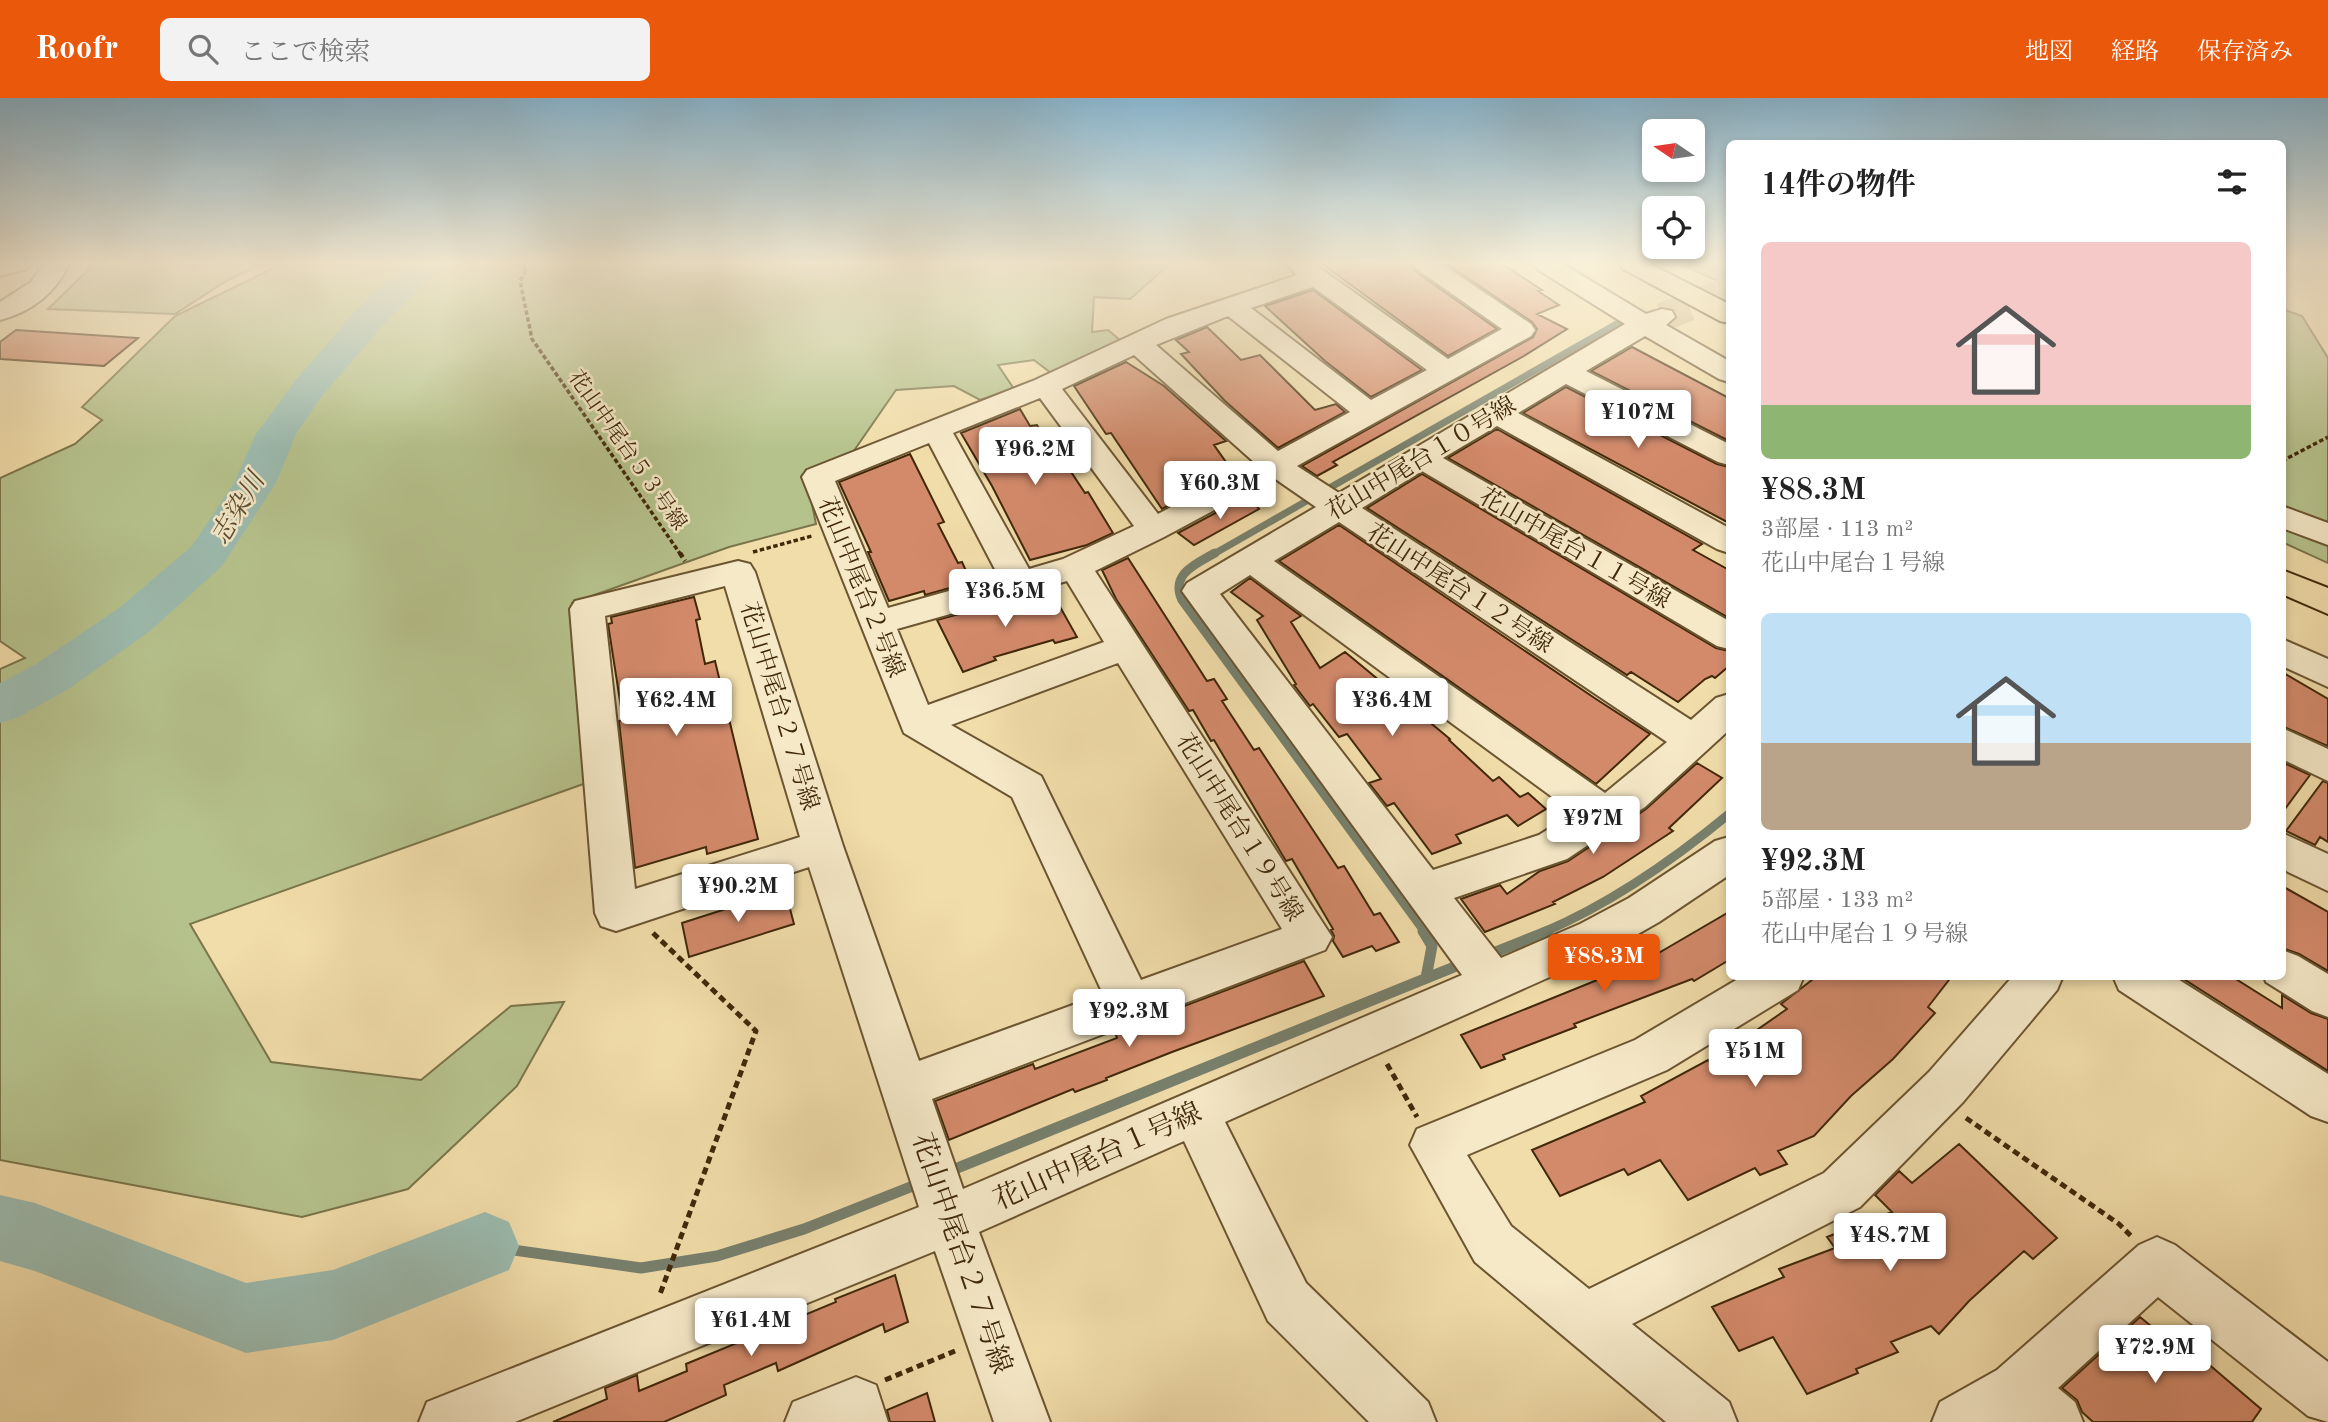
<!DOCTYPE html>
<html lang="ja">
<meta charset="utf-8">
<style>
:root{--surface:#fff;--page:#f2f2f2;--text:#222;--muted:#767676;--accent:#ea580c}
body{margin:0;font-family:"Old Standard TT","Noto Serif JP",serif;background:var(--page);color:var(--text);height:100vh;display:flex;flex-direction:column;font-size:26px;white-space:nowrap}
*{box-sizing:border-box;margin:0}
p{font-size:23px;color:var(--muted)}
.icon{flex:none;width:38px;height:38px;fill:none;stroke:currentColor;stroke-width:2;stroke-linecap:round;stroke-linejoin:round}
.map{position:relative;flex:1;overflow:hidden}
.drawer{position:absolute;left:1726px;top:42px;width:560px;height:840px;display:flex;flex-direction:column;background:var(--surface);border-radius:10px;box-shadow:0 4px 10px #0003}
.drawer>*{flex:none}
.needle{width:46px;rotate:283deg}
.controls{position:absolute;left:1642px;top:21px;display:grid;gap:14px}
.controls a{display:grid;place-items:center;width:63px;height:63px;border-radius:10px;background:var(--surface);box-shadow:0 4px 10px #0003;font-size:35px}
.price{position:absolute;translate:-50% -60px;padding:0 16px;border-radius:7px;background:#fff;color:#222;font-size:23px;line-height:46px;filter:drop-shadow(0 2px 4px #0008)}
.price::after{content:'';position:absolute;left:50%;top:42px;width:21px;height:16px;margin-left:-10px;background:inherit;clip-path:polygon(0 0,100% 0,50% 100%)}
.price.selected{background:var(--accent);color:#fff}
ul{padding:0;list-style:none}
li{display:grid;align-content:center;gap:14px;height:371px;padding:0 35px}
li span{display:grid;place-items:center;height:217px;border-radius:10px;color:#555}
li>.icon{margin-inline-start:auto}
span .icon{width:126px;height:126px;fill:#fffc;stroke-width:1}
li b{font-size:30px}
h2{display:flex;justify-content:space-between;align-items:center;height:84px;padding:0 35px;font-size:30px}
header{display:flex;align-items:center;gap:42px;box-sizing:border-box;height:98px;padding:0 35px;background:var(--accent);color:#fff}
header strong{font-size:33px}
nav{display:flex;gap:38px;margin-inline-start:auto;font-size:24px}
.search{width:490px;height:63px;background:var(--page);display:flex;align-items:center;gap:18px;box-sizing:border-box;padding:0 24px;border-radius:10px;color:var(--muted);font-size:26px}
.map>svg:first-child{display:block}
.green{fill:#b6c28c;stroke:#7b754a;stroke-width:2}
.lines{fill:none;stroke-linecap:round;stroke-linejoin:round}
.stream-far2{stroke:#77806d;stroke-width:7}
.stream-far1{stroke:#77806d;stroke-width:9}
.stream{stroke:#77806d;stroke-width:11}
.river{fill:#9cbbaf;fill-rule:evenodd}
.building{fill:#d38a6b;stroke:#402809;stroke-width:2}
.minor-tunnel{stroke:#ceb98a;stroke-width:29;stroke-dasharray:29 15;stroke-linecap:butt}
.minor-casing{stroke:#6c5531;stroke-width:4}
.highway-casing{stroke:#402809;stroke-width:4}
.path-far2{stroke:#402809;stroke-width:3.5;stroke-dasharray:4.5 2.5;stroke-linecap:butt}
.path-far1{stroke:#402809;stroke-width:4.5;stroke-dasharray:5 3.5;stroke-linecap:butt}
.path{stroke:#402809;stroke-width:5;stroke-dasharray:7 4.5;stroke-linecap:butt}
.minor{fill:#f6e9c8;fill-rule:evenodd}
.highway{fill:#f1ddaa;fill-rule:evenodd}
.labels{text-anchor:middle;stroke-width:5;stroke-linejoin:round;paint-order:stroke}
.far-street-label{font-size:21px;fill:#402809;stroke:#f6e9c8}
.street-label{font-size:24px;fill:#402809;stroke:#f6e9c8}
.water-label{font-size:26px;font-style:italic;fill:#574d32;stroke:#f6e9c8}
.near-street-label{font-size:28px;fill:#402809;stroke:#f6e9c8}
</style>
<header>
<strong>Roofr</strong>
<div class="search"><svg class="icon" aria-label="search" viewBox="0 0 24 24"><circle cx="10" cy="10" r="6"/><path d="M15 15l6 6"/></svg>ここで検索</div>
<nav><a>地図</a><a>経路</a><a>保存済み</a></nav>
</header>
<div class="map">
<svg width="2328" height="1324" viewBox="0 0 2328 1324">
<rect width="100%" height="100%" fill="#f1ddaa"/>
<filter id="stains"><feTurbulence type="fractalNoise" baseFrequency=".00286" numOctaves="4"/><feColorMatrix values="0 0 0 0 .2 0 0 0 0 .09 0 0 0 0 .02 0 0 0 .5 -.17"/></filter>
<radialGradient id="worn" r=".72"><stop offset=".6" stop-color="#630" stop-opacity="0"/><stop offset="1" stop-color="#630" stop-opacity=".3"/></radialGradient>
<path class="green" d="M94 166H262L228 182 175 216 48 211Z
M282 166H1170L1130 201 1094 199 1092 234 1108 232 1121 243 1051 275 1034 262 998 267 1014 291 980 302 954 288 896 292 851 357 806 376 816 426 729 449 572 505 589 684 190 826 271 964 421 982 511 908 564 904 517 988 408 1091 302 1119 0 1062V571L25 560 0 543V380L75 346 102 322 82 309 175 218Z
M1680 166H1729V188Z
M2282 211 2302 218 2328 260V465L2282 444Z"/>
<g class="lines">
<path class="stream-far2" d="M1212 457 1620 224"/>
<path class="stream-far1" d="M1215 455C1196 466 1170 476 1182 502L1425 834
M1544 834C1612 805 1672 763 1729 716"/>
<path class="stream" d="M1423 833 1432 848 1426 880
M1488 857 1548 833
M945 1075 1464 865
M485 1148 641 1170 717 1158 804 1131 923 1084"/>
<path class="river" d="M408 166H444L383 227 322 298 296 336 276 385 222 468 151 532 70 590 17 620 0 625V585L36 566 119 510 192 448 234 385 256 336 296 282 357 211Z
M0 1097 35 1105 246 1185 333 1172 485 1114 509 1124 519 1148 509 1172 333 1242 246 1255 35 1173 0 1163Z"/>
</g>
<path class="building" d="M1321 165H1411L1415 173 1497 231 1448 258Z
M1446 165H1501L1542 192 1538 193 1559 207 1537 216 1567 231 1524 258 1333 364 1337 367 1317 378 1302 368 1533 239 1537 231 1532 224Z
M1313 192 1422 272 1371 299 1325 263 1265 208Z
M1207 229 1241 262 1260 257 1315 312 1336 306 1345 314 1278 350 1225 303 1181 256 1189 254 1176 242Z
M16 232 138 240 104 268 0 261V244Z
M1632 249 1729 300V343L1591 273Z
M1126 264 1164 288 1226 343 1214 347 1233 374 1162 411 1111 335 1106 336 1074 288Z
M1566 289 1717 366 1729 369V425L1523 315Z
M1020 311 1030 328 1037 327 1050 349 1054 348 1085 395 1088 394 1113 435 1087 447 1030 462 992 388 961 335Z
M1497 331 1702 446 1693 452 1729 472V520L1448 360Z
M910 356 944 424 938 426 958 465 962 464 971 484 925 497 924 493 889 503 868 454H871L839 384Z
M1422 376 1716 550 1729 553V568L1715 580 1712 578 1705 581 1678 604 1631 574 1627 577 1367 410Z
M1249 397 1259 411 1194 447 1178 435Z
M1339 427 1596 601 1650 636 1596 686 1279 463Z
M1128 460 1207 583 1214 581 1227 601 1222 603 1254 652 1259 650 1338 770 1344 768 1374 817 1380 815 1399 844 1376 853 1372 848 1343 859 1333 843 1334 838 1331 832 1333 831 1292 761 1286 763 1214 642 1211 643 1193 612 1189 613 1116 501 1102 472Z
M1250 480 1301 518 1291 524 1320 570 1345 554 1450 641 1449 642 1493 683 1499 679 1520 699 1528 695 1546 711 1518 728 1507 717 1456 737 1461 745 1432 756 1394 705 1387 708 1369 685 1381 681 1347 636 1339 639 1313 606 1310 608 1294 587 1296 586 1257 522 1263 518 1231 494Z
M1050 491 1077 539 1055 545 1053 542 994 559 996 562 963 574 937 522Z
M694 499 700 521 696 522 705 566 715 563 758 741 707 756 706 749 635 770 619 623 623 622 608 526 612 525 611 519Z
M2282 574 2328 601V648L2282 628Z
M2282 664 2310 677 2282 715Z
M1697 665 1722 680 1669 730 1673 733 1603 779 1553 804 1555 806 1485 834 1461 801 1500 787 1507 796 1540 773 1568 763 1646 711Z
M2323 683 2328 685V744L2320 739 2315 747 2286 733Z
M2282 788 2328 814V873L2299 856 2282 850Z
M785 792 794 826 689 859 682 825Z
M1729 814V862L1694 883 1692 881 1574 926 1576 929 1503 957 1505 961 1481 970 1461 937 1617 874 1614 870 1648 857 1650 860Z
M1304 863 1324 898 1172 954 1106 980 1107 982 1075 994 1073 991 949 1042 935 1003 1033 966 1035 971 1117 940 1115 934Z
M1817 878H1952L1928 909 1935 915 1893 961 1851 998 1814 1038 1778 1053 1787 1066 1760 1077 1755 1070 1688 1102 1660 1062 1628 1077 1624 1071 1560 1098 1532 1052 1645 1004 1641 998 1708 962 1714 969 1758 939 1754 934 1787 911 1781 906Z
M2179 878H2231L2282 910V897L2311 915 2328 921V973Z
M1959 1046 2057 1140 2033 1161 2024 1153 1969 1203 1939 1236 1931 1228 1891 1244 1898 1254 1856 1271 1858 1275 1807 1296 1773 1239 1739 1253 1712 1209 1784 1179 1779 1171 1835 1150 1827 1139 1892 1114 1875 1097 1899 1073 1912 1085Z
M895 1177 908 1224 885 1234 883 1226 778 1273 776 1265 724 1287 726 1297 664 1324H553L607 1301 605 1290 637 1277 639 1293 687 1273 686 1266 836 1204 835 1201Z
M2140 1219 2202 1270 2206 1264 2261 1311 2252 1324H2093L2082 1314 2077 1302 2062 1290Z
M927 1295 935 1324H890L887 1312Z"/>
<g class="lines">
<path class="minor-tunnel" d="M1662 219 1729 193"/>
<g class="minor-casing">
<path id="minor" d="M0 166H31L27 171 0 178Z
M44 166H69C56 195 31 214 0 222V204L31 184Z
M1286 166H1314L1448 261 1502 231 1417 171 1414 166H1442L1531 226 1535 232 1531 238 1297 368 1339 395 1625 226 1537 171 1534 166H1563L1646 216 1662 211 1672 213 1675 219 1666 227 1729 263V284L1719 281 1645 238 1586 273 1729 346V367L1718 364 1566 286 1518 315 1729 430V455L1717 451 1497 328 1443 360 1729 523V551L1717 548 1422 373 1362 410 1691 622 1716 600 1729 596V632L1645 709 1567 761 1454 800 1501 860 1580 826 1629 800 1715 743 1729 739V777L1659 824 1610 852 1225 1024 1306 1185 1428 1304 1436 1324H1369L1268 1223 1184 1043 979 1134 1050 1324H994L935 1153 515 1324H419L427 1304 919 1109 809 769 616 833 601 828 595 815 570 511 575 503 738 463 750 466 755 474 843 748 919 963 1103 896 1012 699 904 635 802 379 807 372 1035 282 1166 221 1297 177ZM1313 189 1427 272 1371 302 1251 210ZM1228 218 1350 314 1278 353 1156 247ZM1134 257 1255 365 1158 416 1062 291ZM1040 300 1134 428 1063 461 1029 471 953 335ZM929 345 999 479 888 510 835 383ZM1274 380 1316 409 1187 485 1182 493 1462 877 963 1091 932 1001 1325 852 1332 839 1095 473 1164 439ZM1339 424 1667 644 1605 695 1274 463ZM1250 477 1574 715 1539 737 1433 772 1220 496ZM1067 483 1104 544 928 607 897 531ZM725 488 800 739 635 791 605 518ZM1118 565 1282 831 1141 882 1041 678 951 627Z
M2282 408 2328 425V447L2282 430Z
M2282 541 2328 561V589L2282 568Z
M2282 630 2328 651V683L2282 661Z
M2282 735 2328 756V793L2282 771Z
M2282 852 2298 858 2328 876V919L2312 913 2266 884 2264 878H2282Z
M1743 878H1804L1798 892 1667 972 1467 1057 1511 1128 1589 1191 1824 1075 1929 974 2013 878H2063L2057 892 1963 1004 1860 1109 1632 1226 1729 1304 1737 1324H1666L1475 1164 1410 1047 1417 1031 1635 942Z
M2113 878H2173L2328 976V1024L2311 1018 2119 892Z
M2157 1139 2175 1147 2328 1264V1324L2308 1318 2158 1199 2058 1290 2075 1304 2083 1324H1932L1940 1304 1997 1272 2139 1147Z
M856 1279 876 1287 888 1324H785L793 1304Z"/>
</g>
<g class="highway-casing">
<path id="highway" d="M1619 166H1650L1729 206V225L1720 223 1623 171Z
M2282 472 2328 490V516L2282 496Z"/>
</g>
<path class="path-far2" d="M516 166 527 171 520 183 532 241 681 457
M2282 363 2328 339
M753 454 812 438"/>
<path class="path-far1" d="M680 455 685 463"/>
<path class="path" d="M653 835 756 933 659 1199
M1387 966 1417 1019
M1966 1020 2119 1126 2132 1139
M885 1282 955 1253"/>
<use href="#minor" class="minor"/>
<use href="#highway" class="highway"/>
</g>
<linearGradient id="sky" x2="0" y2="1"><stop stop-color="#89b7d1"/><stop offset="0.47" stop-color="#f9f0d9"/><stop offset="1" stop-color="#f9f0d9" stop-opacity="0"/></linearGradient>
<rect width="2328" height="351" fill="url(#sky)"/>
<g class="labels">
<g class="far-street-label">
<text transform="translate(628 352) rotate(55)" y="7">花山中尾台５３号線</text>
</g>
<g class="street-label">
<text transform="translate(1421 360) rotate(-31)" y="8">花山中尾台１０号線</text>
<text transform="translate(1575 450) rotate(30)" y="8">花山中尾台１１号線</text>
<text transform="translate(862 489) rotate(68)" y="8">花山中尾台２号線</text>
<text transform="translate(1460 490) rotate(33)" y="8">花山中尾台１２号線</text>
<text transform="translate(780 608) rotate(73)" y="8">花山中尾台２７号線</text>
<text transform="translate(1240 729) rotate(58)" y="8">花山中尾台１９号線</text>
</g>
<g class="water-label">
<text transform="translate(237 410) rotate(-59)" y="9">志染川</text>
</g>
<g class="near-street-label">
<text transform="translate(1097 1057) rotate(-24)" y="10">花山中尾台１号線</text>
<text transform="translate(963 1155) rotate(71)" y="10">花山中尾台２７号線</text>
</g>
</g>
<rect width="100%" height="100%" filter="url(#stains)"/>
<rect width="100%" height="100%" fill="url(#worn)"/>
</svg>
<div class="controls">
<a><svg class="needle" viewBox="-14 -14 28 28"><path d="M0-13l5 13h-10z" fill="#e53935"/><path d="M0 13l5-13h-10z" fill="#767676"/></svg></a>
<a><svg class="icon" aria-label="locate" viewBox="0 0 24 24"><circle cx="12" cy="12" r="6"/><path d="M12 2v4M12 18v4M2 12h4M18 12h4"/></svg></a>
</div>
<b class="price" style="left:1638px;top:352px">¥107M</b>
<b class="price" style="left:1035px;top:389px">¥96.2M</b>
<b class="price" style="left:1220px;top:423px">¥60.3M</b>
<b class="price" style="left:1005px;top:531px">¥36.5M</b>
<b class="price" style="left:676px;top:640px">¥62.4M</b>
<b class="price" style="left:1392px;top:640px">¥36.4M</b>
<b class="price" style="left:1593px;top:758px">¥97M</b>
<b class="price" style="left:738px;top:826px">¥90.2M</b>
<b class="price selected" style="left:1604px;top:896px">¥88.3M</b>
<b class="price" style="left:1129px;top:951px">¥92.3M</b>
<b class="price" style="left:1755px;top:991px">¥51M</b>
<b class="price" style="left:1890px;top:1175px">¥48.7M</b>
<b class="price" style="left:751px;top:1260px">¥61.4M</b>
<b class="price" style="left:2155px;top:1287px">¥72.9M</b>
<section class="drawer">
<h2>14件の物件<svg class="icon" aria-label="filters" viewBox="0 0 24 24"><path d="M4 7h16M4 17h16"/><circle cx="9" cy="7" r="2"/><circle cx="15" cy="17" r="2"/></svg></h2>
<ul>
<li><span style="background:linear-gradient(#f6c9c9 75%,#8fb573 0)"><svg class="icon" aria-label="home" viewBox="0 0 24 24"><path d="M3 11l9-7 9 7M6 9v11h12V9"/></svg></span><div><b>¥88.3M</b><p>3部屋 · 113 m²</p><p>花山中尾台１号線</p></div></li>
<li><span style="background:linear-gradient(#bfe0f5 60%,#b9a48a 0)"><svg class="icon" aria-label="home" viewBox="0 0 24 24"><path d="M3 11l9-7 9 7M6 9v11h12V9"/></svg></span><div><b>¥92.3M</b><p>5部屋 · 133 m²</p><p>花山中尾台１９号線</p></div></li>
</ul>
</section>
</div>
